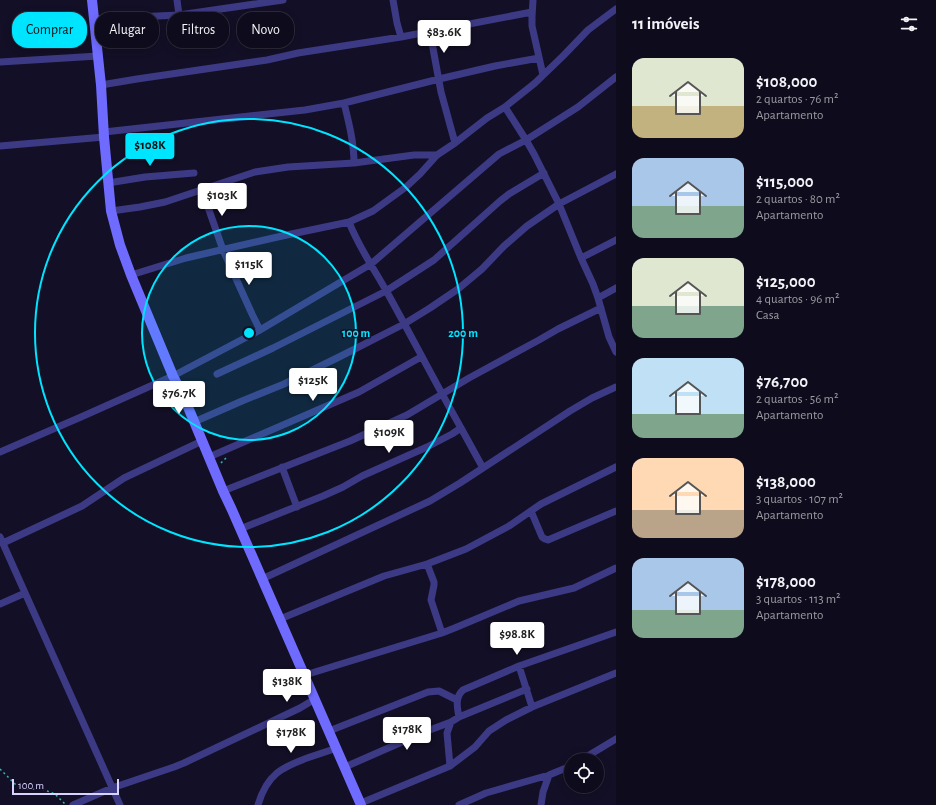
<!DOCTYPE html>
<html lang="pt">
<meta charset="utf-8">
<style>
:root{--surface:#0e0b1c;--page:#1c1929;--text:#f1f3f6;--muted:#9b9ba3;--line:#2e2b3b;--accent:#00e5ff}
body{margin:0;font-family:"Alegreya Sans",sans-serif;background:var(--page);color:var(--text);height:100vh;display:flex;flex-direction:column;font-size:15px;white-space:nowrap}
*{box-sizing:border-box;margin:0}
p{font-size:13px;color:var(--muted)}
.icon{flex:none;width:22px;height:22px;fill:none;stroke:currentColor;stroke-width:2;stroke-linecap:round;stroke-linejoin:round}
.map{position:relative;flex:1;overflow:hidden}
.panel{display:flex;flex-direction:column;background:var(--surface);width:320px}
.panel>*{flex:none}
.guide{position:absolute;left:12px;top:12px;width:380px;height:36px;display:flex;gap:8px}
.tools{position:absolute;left:564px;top:753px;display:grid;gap:8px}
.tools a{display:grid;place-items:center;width:40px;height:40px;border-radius:50%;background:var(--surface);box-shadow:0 2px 10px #0003,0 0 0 1px var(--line);font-size:20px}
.scale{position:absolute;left:12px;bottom:10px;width:107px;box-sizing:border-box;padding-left:4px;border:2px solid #d9d4ff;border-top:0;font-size:11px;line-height:14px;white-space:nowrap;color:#d9d4ff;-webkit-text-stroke:3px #130f26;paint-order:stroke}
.price{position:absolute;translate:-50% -34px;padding:0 9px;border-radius:4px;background:#fff;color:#222;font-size:13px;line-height:26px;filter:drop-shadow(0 1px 2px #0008)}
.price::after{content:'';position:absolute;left:50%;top:24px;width:12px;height:9px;margin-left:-6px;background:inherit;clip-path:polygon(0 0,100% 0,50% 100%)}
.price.on{background:var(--accent);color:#111}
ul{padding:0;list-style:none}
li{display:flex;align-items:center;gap:12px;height:100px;padding:0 16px}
li span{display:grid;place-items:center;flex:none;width:112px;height:80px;border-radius:12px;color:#555}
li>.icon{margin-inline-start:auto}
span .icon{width:48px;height:48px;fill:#fffc;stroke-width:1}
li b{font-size:17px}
h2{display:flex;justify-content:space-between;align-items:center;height:48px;padding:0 16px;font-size:17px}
.tag{padding:0 14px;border-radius:16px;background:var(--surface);box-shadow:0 2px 10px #0003,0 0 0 1px var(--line);font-size:14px;line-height:36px}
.tag.on{background:var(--accent);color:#111}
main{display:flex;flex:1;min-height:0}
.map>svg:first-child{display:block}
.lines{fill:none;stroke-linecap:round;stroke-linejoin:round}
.path{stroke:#2fb8b0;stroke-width:1.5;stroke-dasharray:2 3;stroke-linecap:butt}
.street{stroke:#3d3a85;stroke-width:7}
.secondary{stroke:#6f6bff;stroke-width:10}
.ring{fill:none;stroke:#00e5ff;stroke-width:2}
.centre{fill:#00e5ff;stroke:#130f26;stroke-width:2}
.ring-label{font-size:12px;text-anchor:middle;font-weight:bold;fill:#00e5ff;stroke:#130f26;stroke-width:3;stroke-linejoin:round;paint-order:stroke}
</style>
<main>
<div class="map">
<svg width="616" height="805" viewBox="0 0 616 805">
<rect width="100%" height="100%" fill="#130f26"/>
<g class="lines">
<path class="path" d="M221 463 227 457
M0 769 16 785 23 789H42L55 794 66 805"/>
<path class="street" d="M177 0 179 15
M393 0 397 23 401 37
M533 0 532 17V26L543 75
M93 19 179 15 283 0
M430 32 441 92 455 143
M0 62 98 56
M101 85 137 79 267 60 298 53 401 37 532 12
M344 103C349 123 354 143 354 163
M505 107 526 140 534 154 559 204 581 258 593 284 598 298 609 337 616 352
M104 132 305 110 344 103 439 79 495 66 539 58
M0 146 104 137
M108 183 145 177 194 173
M202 190 223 250 252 314 260 330
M111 211 140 207 165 202 255 172 288 167 354 163 414 155H437
M349 222C359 248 375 270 388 294 413 339 436 384 461 428
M581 258 616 240
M131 275 186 258 282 236 349 222 373 211 406 187 420 174 437 155 455 143 487 118 505 107 535 83 563 56 588 30 616 9
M598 298 616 288
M217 374 273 348 386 291 434 260 500 201 509 194 544 173
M194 422 242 401 284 384 341 356 404 324 430 308 458 289 482 269 504 246 527 226 559 204 616 174
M0 452 81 417 173 376 260 330 371 264 499 154 526 140 578 107 616 77
M209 457 359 392 421 357
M282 467 297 507
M223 491 350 441 407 415 469 378 539 340 558 329 601 308
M531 511 542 537 545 539 548 540 616 511
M240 529 323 496 343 487 362 476 427 447 452 434 461 428 483 468
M0 537 120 805
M3 543 82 506 124 478 202 441
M427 564 434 582V585L431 600 442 633
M262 579 430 501 460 483 570 411 592 398 616 387
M0 604 25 593
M280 619 384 576 427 564 466 549 509 526 541 504 616 467
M519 666 532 707
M305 675 442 633 457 627 519 601 574 588 616 568
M459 717 527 689
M451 722 459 717C457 707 455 697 463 690L519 666 616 632
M329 731 428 692 439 691 457 700
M581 760 616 739
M345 767 427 731 451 722 447 733 450 766
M361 803 450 766 475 747 489 731 506 720 532 707 616 673
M73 805 112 788 174 767 184 763 300 708 315 699
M258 805C267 774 282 767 310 757 319 754 328 751 337 748
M459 805 486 793 549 775 571 766
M541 805 543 792 549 775"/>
<path class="secondary" d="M92 0 101 85 104 137 111 211 120 245 131 275 173 376 183 395 223 491 232 510 361 805"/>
</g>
<circle cx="249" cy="333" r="107" fill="#00e5ff" fill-opacity=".12"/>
<g class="ring">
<circle cx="249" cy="333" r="107"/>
<circle cx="249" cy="333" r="214"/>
</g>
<circle cx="249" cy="333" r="6" class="centre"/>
<g class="ring-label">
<text x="356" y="337">100 m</text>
<text x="463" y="337">200 m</text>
</g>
</svg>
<div class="tools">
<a><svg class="icon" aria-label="locate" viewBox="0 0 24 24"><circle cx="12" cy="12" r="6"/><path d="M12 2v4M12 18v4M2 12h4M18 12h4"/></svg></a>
</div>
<div class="scale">100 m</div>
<b class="price" style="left:444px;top:54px">$83.6K</b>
<b class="price on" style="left:150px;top:167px">$108K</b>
<b class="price" style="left:222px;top:217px">$103K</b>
<b class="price" style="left:249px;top:286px">$115K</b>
<b class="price" style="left:313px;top:402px">$125K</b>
<b class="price" style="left:179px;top:415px">$76.7K</b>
<b class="price" style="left:389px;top:454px">$109K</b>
<b class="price" style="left:517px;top:656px">$98.8K</b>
<b class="price" style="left:287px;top:703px">$138K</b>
<b class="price" style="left:407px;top:751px">$178K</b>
<b class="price" style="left:291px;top:754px">$178K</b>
<div class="guide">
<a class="tag on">Comprar</a>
<a class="tag">Alugar</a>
<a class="tag">Filtros</a>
<a class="tag">Novo</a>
</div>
</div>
<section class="panel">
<h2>11 imóveis<svg class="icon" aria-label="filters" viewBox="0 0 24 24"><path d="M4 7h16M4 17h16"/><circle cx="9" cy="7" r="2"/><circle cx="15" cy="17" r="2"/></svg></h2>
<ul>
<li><span style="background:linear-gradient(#dfe7d0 60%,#c2b280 0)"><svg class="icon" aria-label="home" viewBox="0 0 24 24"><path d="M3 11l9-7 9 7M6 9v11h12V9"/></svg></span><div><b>$108,000</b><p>2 quartos · 76 m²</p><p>Apartamento</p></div></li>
<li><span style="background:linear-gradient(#a9c7e8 60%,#7fa58c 0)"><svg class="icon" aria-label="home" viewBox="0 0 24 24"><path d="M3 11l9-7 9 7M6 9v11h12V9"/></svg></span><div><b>$115,000</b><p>2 quartos · 80 m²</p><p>Apartamento</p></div></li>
<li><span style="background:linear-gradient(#dfe7d0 60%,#7fa58c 0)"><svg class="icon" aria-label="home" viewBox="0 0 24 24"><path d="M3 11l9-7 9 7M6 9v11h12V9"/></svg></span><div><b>$125,000</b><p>4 quartos · 96 m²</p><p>Casa</p></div></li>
<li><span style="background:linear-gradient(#bfe0f5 70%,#7fa58c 0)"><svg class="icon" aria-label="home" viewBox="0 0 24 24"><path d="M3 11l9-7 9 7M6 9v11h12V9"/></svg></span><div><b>$76,700</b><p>2 quartos · 56 m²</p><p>Apartamento</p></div></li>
<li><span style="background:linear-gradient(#ffd9b3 65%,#b9a48a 0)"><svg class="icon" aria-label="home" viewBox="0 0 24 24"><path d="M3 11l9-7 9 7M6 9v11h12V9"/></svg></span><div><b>$138,000</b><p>3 quartos · 107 m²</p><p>Apartamento</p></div></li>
<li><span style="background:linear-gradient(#a9c7e8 65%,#7fa58c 0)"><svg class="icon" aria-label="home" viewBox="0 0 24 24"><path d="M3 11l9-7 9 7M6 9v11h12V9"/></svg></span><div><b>$178,000</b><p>3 quartos · 113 m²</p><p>Apartamento</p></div></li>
</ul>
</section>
</main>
